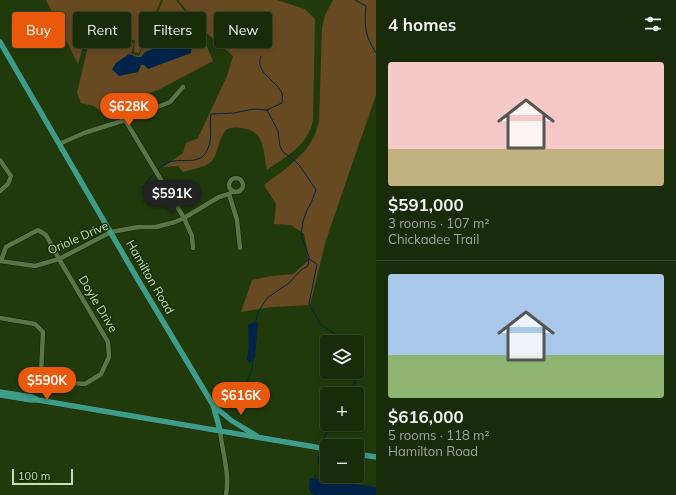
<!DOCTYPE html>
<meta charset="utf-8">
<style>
:root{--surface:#192c09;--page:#263817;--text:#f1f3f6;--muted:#9fa79c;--line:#37482a;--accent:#ea580c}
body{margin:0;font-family:Mulish,sans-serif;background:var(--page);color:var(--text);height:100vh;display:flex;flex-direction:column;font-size:15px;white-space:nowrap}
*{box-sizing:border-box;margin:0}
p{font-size:13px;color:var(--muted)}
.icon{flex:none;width:22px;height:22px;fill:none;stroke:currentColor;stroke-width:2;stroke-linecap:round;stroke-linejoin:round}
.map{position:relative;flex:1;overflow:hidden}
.drawer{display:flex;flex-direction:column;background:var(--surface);width:300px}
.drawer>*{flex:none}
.hud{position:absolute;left:12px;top:12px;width:304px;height:36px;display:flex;gap:8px}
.tools{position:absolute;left:320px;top:335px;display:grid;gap:8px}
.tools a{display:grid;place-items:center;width:44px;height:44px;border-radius:4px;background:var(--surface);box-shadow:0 2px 6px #0003,0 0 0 1px var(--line);font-size:20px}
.scale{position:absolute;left:12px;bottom:10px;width:61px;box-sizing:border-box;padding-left:4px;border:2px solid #ccdcc3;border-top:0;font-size:11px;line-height:14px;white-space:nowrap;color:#ccdcc3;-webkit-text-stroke:3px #173001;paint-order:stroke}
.price{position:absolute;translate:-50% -34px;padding:0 9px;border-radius:14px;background:var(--accent);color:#fff;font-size:13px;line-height:26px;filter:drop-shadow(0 1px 2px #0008)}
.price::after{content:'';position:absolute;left:50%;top:24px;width:12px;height:9px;margin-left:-6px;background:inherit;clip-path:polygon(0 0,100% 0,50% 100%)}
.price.active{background:#222;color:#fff}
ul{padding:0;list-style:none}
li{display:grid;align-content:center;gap:8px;height:212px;padding:0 12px}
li+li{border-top:1px solid var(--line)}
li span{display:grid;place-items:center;height:124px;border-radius:4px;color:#555}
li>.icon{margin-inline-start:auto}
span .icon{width:72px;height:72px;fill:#fffc;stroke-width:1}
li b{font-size:17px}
h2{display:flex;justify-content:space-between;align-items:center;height:48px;padding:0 12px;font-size:17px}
.tag{padding:0 14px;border-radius:4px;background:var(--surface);box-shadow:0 2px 6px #0003,0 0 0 1px var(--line);font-size:14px;line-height:36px}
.tag.active{background:var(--accent);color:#fff}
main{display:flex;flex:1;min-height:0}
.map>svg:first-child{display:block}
.green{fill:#674a21}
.water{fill:#002349}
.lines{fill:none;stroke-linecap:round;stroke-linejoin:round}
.stream{stroke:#002349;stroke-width:1}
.minor-casing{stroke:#0d2000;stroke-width:5.5}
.major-casing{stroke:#0d2000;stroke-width:6}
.minor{stroke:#5a7647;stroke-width:4.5}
.major{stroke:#3e9c88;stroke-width:5.5}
.labels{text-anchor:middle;stroke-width:3;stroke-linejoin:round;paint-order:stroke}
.street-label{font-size:12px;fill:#ccdcc3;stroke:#173001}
</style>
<main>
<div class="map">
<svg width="376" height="495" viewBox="0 0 376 495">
<rect width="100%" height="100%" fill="#213a0c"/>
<path class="green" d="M46 0H161L139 53 134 52 135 40 86 37 78 64Z
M163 0H176L201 32 213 61 158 90 99 110 94 106 81 103 77 93 89 42 134 43 131 54 139 56Z
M178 0H277L305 9 315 19 313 120C312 124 311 129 309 132 301 149 281 160 267 170 263 150 265 130 241 128 236 127 230 127 226 130 219 137 218 154 212 161 205 168 192 169 183 172L178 166 163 167 183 153 186 143 198 138 227 76 233 56 203 30Z
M333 0H376V95L326 240 310 305 272 307 241 312 252 280 271 276 293 274 308 261 307 248 304 234 291 225 274 224 276 204 264 185 288 167 305 151 314 137 319 122 322 28 325 15Z"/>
<path class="water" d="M175 32 181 34 192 46 191 53 148 69 144 65H141L138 72 119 76 112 69 116 63 129 54 137 57H141L145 52 158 47Z
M254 322 258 323 255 357 250 363 247 360 249 348 248 325Z
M310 478 376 487V495H313L309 490Z"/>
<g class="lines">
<path class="stream" d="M355 0 366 6C364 26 365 36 376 53
M157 170C163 165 167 162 174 161 187 159 202 165 208 148 213 137 209 126 211 114L234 113 254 109 267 110 282 103C282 101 283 96 282 94 277 80 254 73 261 56
M142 188 155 172
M309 259 317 264 309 304 321 325 338 336 342 342
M256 322 257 314 267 298 289 283 301 270 308 266 309 257 301 235 303 221 307 210 311 203 316 190 300 166 293 159 283 152 280 146 278 131 267 110
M349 394 362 368 357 356
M235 412 237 410C240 403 241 395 244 388 249 379 252 371 253 360
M322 442 331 424
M318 463 319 455
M315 478 316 474"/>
<g class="minor-casing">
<path id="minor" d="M125 120 184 218 192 236 193 248
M59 144 84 133 125 120 170 102 183 87
M0 160 11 176 8 184 0 191
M229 185a7 7 0 1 1 14 0a7 7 0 1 1-14 0Z
M229 194 237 220 240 248
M0 261 35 266 59 259 111 232 138 227H156L175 222 184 218 219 197 229 194 233 191
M0 318 35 324 43 332 41 374 48 381 85 384 101 374 109 357 108 342 59 259 46 235 38 230 6 247 1 261
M220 430C222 452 230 473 226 495"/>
</g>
<g class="major-casing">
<path id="major" d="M0 42 137 278 213 405 220 430
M0 392 32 397 38 400H31L0 395
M38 400 327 449
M214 406 232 421 257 436
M357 454 376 457"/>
</g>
<use href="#minor" class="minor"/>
<use href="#major" class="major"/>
</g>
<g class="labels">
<g class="street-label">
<text transform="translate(78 238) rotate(-24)" y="4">Oriole Drive</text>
<text transform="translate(150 277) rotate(60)" y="4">Hamilton Road</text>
<text transform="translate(98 304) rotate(59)" y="4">Doyle Drive</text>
</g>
</g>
</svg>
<div class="tools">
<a><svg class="icon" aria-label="layers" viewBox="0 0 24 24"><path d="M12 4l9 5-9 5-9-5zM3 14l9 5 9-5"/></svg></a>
<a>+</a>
<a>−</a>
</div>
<div class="scale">100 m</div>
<b class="price" style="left:129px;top:127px">$628K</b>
<b class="price active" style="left:172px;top:214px">$591K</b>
<b class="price" style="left:47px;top:401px">$590K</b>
<b class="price" style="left:241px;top:416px">$616K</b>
<div class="hud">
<a class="tag active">Buy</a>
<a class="tag">Rent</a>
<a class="tag">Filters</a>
<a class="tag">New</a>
</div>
</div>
<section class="drawer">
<h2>4 homes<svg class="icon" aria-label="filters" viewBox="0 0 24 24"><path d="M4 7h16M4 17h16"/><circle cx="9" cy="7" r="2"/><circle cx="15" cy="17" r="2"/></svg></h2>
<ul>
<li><span style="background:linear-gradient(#f6c9c9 70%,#c2b280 0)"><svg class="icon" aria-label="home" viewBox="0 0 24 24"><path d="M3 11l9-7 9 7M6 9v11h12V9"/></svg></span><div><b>$591,000</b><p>3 rooms · 107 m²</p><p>Chickadee Trail</p></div></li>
<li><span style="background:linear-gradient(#a9c7e8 65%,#8fb573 0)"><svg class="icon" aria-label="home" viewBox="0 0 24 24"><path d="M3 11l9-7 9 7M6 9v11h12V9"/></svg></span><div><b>$616,000</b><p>5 rooms · 118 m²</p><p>Hamilton Road</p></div></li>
</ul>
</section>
</main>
